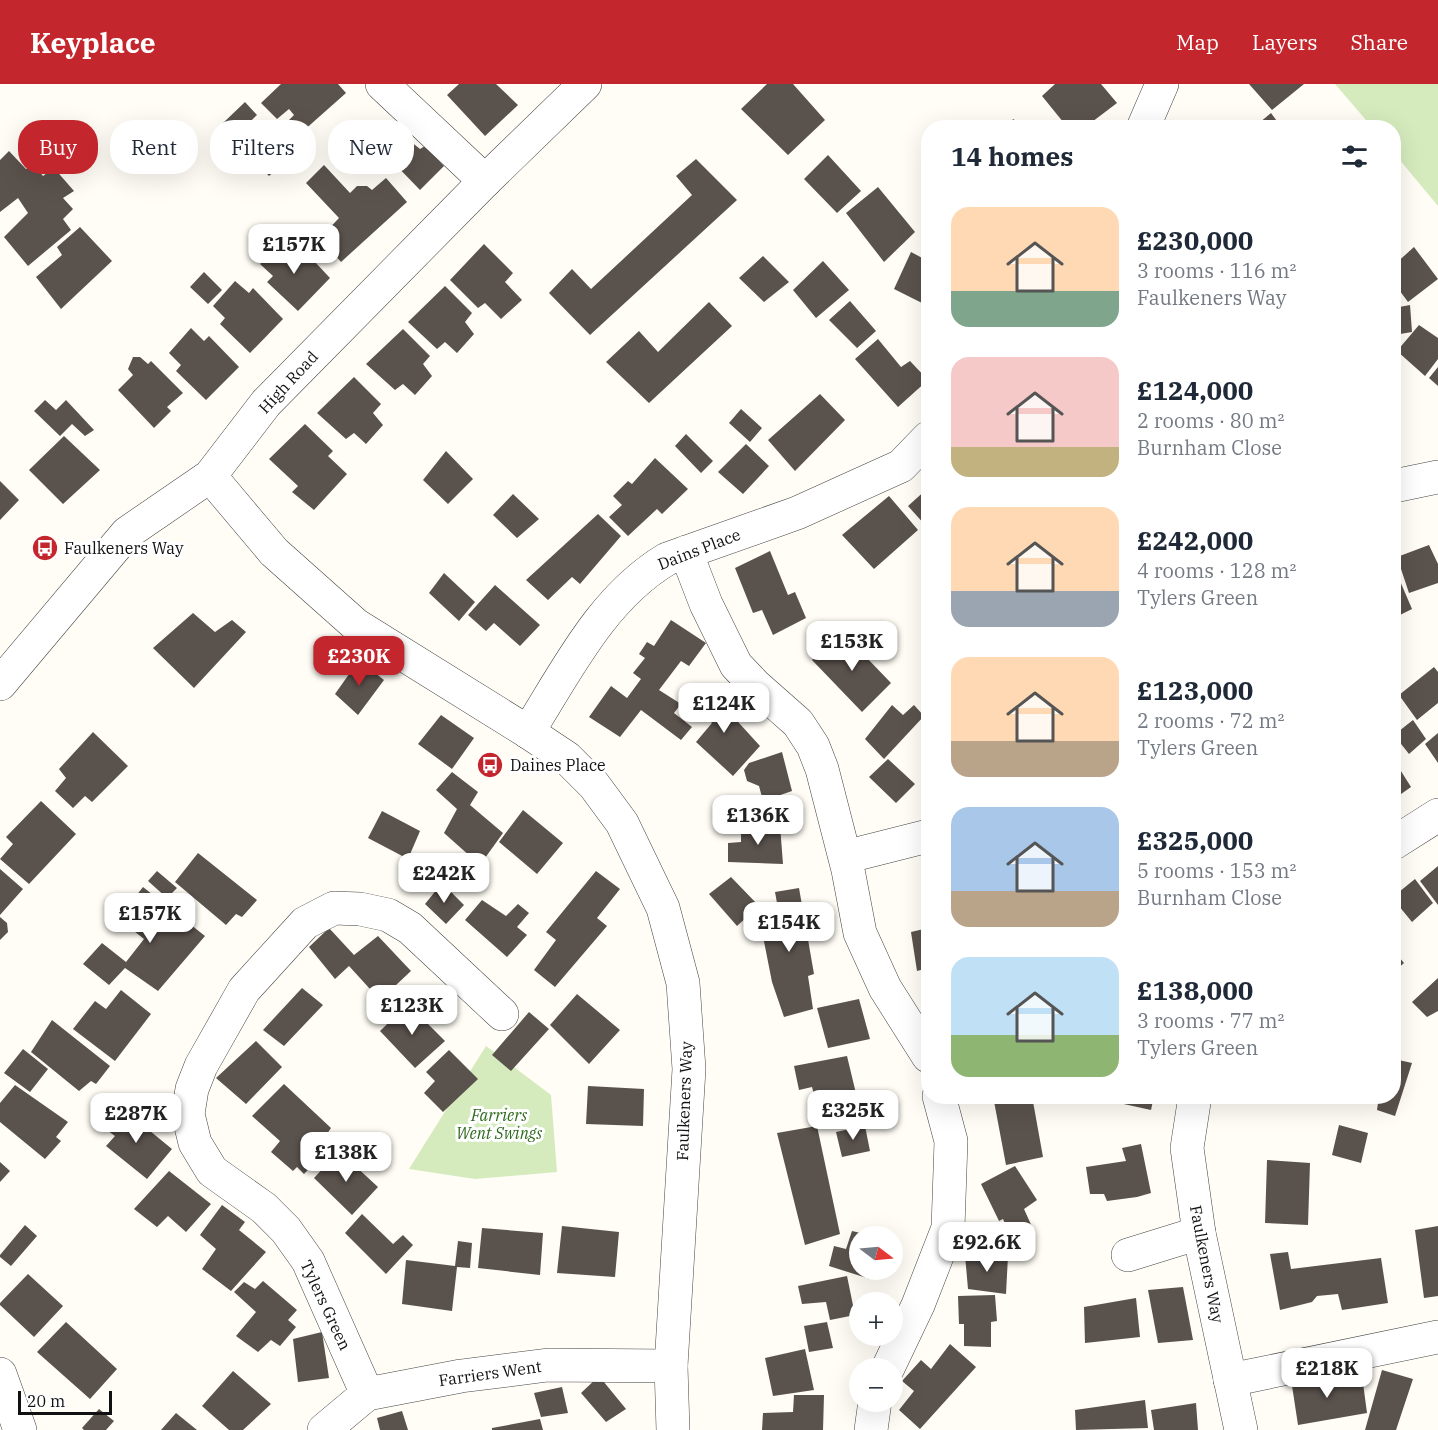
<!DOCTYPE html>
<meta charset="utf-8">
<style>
:root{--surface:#fff;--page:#f2f2f3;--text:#1f2937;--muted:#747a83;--accent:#c4262e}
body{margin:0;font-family:"IBM Plex Serif",serif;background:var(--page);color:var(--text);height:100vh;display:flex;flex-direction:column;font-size:22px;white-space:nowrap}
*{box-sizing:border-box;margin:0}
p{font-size:20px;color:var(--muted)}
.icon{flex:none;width:33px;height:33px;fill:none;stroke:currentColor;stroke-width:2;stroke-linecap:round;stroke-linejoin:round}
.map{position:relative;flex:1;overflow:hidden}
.sheet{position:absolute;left:921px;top:36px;width:480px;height:984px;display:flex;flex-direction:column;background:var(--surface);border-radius:24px;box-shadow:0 6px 24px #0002}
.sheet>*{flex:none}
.top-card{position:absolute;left:18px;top:36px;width:570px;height:54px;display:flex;gap:12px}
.needle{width:39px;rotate:106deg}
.tools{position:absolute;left:849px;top:1142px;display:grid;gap:12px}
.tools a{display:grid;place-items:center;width:54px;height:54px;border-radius:50%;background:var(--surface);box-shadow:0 6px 24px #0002;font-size:30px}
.scale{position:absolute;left:18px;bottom:15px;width:94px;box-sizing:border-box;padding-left:6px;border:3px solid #111;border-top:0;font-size:16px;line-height:21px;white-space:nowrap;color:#111;-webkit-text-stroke:4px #fff;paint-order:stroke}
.price{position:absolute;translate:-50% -51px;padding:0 14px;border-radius:12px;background:#fff;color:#222;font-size:20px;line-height:39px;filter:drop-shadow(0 2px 3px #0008)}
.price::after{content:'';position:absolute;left:50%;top:36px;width:18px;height:14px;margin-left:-9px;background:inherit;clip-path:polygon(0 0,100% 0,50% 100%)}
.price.selected{background:var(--accent);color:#fff}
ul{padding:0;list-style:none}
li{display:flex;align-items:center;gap:18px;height:150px;padding:0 30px}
li span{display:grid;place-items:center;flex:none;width:168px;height:120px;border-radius:18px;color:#555}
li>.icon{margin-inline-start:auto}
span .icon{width:72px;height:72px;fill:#fffc;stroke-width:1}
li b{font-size:26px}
h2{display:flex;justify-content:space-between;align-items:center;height:72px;padding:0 30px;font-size:26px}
.pill{padding:0 21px;border-radius:24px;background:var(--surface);box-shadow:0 6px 24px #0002;font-size:21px;line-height:54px}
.pill.selected{background:var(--accent);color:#fff}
header{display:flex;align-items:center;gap:36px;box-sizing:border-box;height:84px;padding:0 30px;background:var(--accent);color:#fff}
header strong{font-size:28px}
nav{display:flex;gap:33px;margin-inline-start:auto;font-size:21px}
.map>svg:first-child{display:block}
.green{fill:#d5ebbd}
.building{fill:#5a524d}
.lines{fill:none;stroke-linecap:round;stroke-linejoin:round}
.minor-casing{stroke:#444;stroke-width:34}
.tertiary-casing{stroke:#444;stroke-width:34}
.minor{stroke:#fff;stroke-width:33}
.tertiary{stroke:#fff;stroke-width:33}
.labels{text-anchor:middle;stroke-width:6;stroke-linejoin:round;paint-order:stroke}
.street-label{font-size:16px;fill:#111;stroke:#fff}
.poi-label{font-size:16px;fill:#111;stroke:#fff;text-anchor:start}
.park-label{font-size:16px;font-style:italic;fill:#2f6b1f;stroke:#fff}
</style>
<header>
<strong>Keyplace</strong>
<nav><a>Map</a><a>Layers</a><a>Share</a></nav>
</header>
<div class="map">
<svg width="1438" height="1346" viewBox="0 0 1438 1346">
<rect width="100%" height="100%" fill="#fffdf5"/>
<path class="green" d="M1335 0H1438V122L1394 69V44L1372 43Z
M486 962 551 1011 557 1088 475 1095 409 1085Z"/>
<path class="building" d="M281 0H338L346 9 293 56 282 43 294 31 289 25 277 35 261 19Z
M459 0H496L518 21 485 52 447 11Z
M767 0H793L825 36 788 71 741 25Z
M1055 0H1101L1117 19 1084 44H1068L1042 12Z
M1249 0H1304L1272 26Z
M245 18 257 31 234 53 222 40Z
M1271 29 1282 44H1253Z
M1013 35 1028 44H1008Z
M1329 36 1335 44H1320Z
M279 56 293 71 269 92 257 79Z
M410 57 420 65 425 62 444 82 420 106 390 75Z
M9 67 26 85 33 80 43 92 54 84 74 107 63 114 73 125 63 135 71 146 28 182 4 153 28 129 18 114 0 128V76Z
M828 71 861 107 837 129 804 95Z
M696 75 737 116 590 251 549 209 572 185 591 205 692 111 676 92Z
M324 81 350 109 357 102H367L372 106 386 94 407 118 341 178 320 154 339 134 306 99Z
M878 103 915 148 884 178 846 129Z
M80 143 112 177 61 225 36 193 62 171 57 163Z
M283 156 295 168 300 162 330 194 298 227 267 198 273 192 260 180Z
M484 160 513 189 505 198 522 216 501 235 485 219 478 224 450 196Z
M1414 163 1438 195 1408 218 1394 199V181Z
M911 168 928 177V222L894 205Z
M763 172 789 198 764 218 739 194Z
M823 177 849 206 816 234 793 206Z
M204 188 222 206 208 220 190 203Z
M235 197 249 209 253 204 283 235 250 269 220 240 225 234 213 222Z
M445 202 472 229 465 238 474 250 457 269 445 258 437 265 408 238Z
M850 217 876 247 857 264 829 236Z
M709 218 732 242 649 319 606 278 639 247 658 268Z
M1410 221 1412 248 1394 251V224Z
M1419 241 1438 254V275L1425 292 1397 267Z
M191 244 204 257 209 252 239 283 206 316 176 287 181 281 169 269Z
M403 245 430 272 423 280 432 292 415 311 403 300 395 306 366 280Z
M878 255 901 283 910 277 928 296 898 323 855 275Z
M133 273H140L148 280 151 277 183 309 167 323 171 327 154 344 118 306 133 291 128 285Z
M1438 283V302L1429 294Z
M354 293 381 320 373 329 383 341 366 360 354 349 346 355 317 329Z
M820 310 845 336 795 387 768 356Z
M45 316 56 326 66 316 94 346 85 352 72 340 60 352 34 327Z
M741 325 762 344 750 358 729 339Z
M305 340 333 367 328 372 347 390 314 426 292 408 298 402 269 375Z
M686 350 713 377 701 389 675 362Z
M64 352 100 386 63 420 29 386Z
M746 360 769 382 743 410 718 388Z
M446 367 473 395 448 420 423 396Z
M655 374 688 405 662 430 657 425 628 452 609 433 622 421 613 412 628 397 632 400Z
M0 397 19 416 0 436Z
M928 404V439L926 442 908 422Z
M513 410 539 435 517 454 493 431Z
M889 412 918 446 874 485 842 451Z
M598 430 621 452 580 500 572 493 548 516 526 496Z
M1429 461 1438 480V499L1409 509 1397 473Z
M770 467 788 511 795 508 806 534 773 551 762 526 753 529 735 484Z
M1394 483 1412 525 1394 534Z
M444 489 475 518 459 537 429 509Z
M495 501 540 541 520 562 494 539 486 547 468 531Z
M193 529 215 548 232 536 246 548 194 604 153 564Z
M671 536 706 559 689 582 681 577 659 606 681 620 674 629 692 643 681 656 641 626 620 653 589 633 611 602 627 614 641 595 633 589 645 574 639 570 647 558 654 562Z
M841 547 891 599 862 628 812 576Z
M359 576 384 596 358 631 335 610Z
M1434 583 1438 588V619L1417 636 1399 611Z
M709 602 733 624 729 628 760 662 733 692 696 658 712 639 694 618Z
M892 621 903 631 914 621 924 632 884 675 865 655Z
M441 631 474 654 452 685 418 660Z
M1413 636 1426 655 1409 670 1394 651Z
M93 648 128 682 92 718 85 712 73 724 55 707 66 694 59 685Z
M1438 649V679L1425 660Z
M782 668 792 707 763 717 759 702 747 697 744 686 749 679Z
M888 675 915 700 896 719 869 693Z
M1394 676 1411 703 1394 715Z
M452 688 478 708 470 721 503 749 480 781 444 749 457 725 436 706Z
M731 715 755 716V739L730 740Z
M41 717 76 750 29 800 0 775 13 760 6 753Z
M523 726 563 759 537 790 499 758Z
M382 727 420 747 408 775 368 754Z
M780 741 783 780 728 778V759L741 758V743Z
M198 769 257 816 242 833 236 830 226 841 175 798Z
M1438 782V821L1420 797Z
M0 785 23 805 0 831Z
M157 787 177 804 167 814 148 797Z
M596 787 620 805 597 834 607 842 555 903 534 886 556 856 546 848Z
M731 793 759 822 737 842 709 810Z
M1415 795 1433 819 1412 838 1394 816V812Z
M442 799 464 821 446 840 425 820Z
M143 803 205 852 158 907 125 884 109 901 83 880 102 859 126 878 144 855 134 847 140 838 125 826Z
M799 804 814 890 808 892 813 925 784 933 772 898 760 837 779 830 775 808Z
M482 816 506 832 518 820 529 829 517 843 527 851 507 873 465 836Z
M0 833 7 839 8 848 0 856Z
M329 844 354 871 378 852 411 887 380 916 349 882 335 895 309 863Z
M928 844V884L917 887 911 848Z
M1394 867 1404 879 1394 888Z
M1438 894V927L1427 933 1412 918Z
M302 904 323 921 284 962 263 946Z
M121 906 151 930 115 977 73 945 95 917 106 925Z
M577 910 620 946 589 980 550 941Z
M859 915 870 955 828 964 817 924Z
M408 920 445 957 415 984 380 947Z
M529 928 549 945 511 987 492 971Z
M52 936 110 982 96 1000 91 997 79 1007 31 968Z
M256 957 282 983 246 1020 216 994Z
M23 965 48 985 30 1008 4 989Z
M449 966 478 995 443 1028 424 1009 435 997 426 988Z
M847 972 859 1022 819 1030 812 1003 799 1006 794 982Z
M1394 975 1412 979 1395 1032 1377 1026 1379 1012H1394Z
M284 1000 331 1044 325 1053 333 1060 304 1090 297 1083 293 1087 271 1068 280 1057 252 1032Z
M15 1001 68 1038 56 1053 61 1057 45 1075 0 1038V1019Z
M588 1002 644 1005 643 1042 586 1040Z
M993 1012H1032L1043 1073 1006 1081Z
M1111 1012H1154L1151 1026 1110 1017Z
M122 1024 172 1065 147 1095 106 1062 115 1052 104 1044Z
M1339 1041 1368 1049 1361 1079 1332 1071Z
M817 1042 840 1150 805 1161 777 1049Z
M865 1042 870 1067 842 1073 836 1048Z
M1141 1060 1151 1109 1137 1113 1107 1117 1104 1110H1090L1086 1083 1126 1077 1122 1064Z
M339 1067 378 1103 352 1131 314 1094Z
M1267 1076 1310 1079 1308 1141 1265 1139Z
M0 1078 10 1087 0 1098Z
M1015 1082 1037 1116 1024 1125 1033 1145 1012 1156 1003 1135 999 1137 981 1100Z
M169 1087 211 1120 186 1148 168 1132 157 1143 134 1125Z
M222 1121 245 1138 239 1146 266 1168 231 1207 202 1185 216 1165 200 1151Z
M362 1130 393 1160 403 1151 413 1161 386 1190 345 1149Z
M25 1141 37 1152 11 1182 0 1173V1171Z
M562 1142 619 1148 615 1193 557 1189Z
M1438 1142V1212L1424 1214 1415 1146Z
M482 1144 543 1149 540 1191 478 1184Z
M852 1147 869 1151 860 1152V1185H873L870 1195 829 1182 834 1162 846 1165Z
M458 1157 472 1159 470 1184 457 1183 452 1227 402 1220 406 1176 455 1182Z
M1288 1168 1291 1185 1381 1174 1388 1219 1342 1226 1338 1210 1317 1212 1312 1218 1280 1226 1270 1170Z
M965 1171 1008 1172 1006 1210 968 1205Z
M28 1190 63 1222 34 1253 0 1221V1219Z
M847 1192 855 1231 830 1236 826 1218 802 1220 798 1202Z
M263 1197 297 1226 288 1236 296 1243 280 1262 271 1256 258 1268 236 1252 256 1228 234 1208 244 1198 255 1205Z
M1183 1203 1193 1256 1158 1259 1148 1206Z
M995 1211 997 1237 991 1238V1263L964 1262V1240H959L958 1212Z
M1136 1214 1140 1253 1085 1259 1084 1223Z
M66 1238 117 1285 90 1315 37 1268Z
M827 1238 833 1264 809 1268 804 1242Z
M322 1248 329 1294 298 1298 293 1255Z
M950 1260 976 1283 920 1345 899 1326 914 1307 902 1297 921 1276 931 1285Z
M805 1265 814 1306 773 1312 765 1274Z
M1382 1286 1413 1295 1396 1346H1365Z
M233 1287 271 1320 243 1346H229L202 1322Z
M1337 1288 1341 1302 1363 1299 1367 1329 1298 1341 1291 1295Z
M599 1292 626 1325 606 1338 581 1309Z
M562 1303 568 1329 541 1333 534 1309Z
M794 1311H824L823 1346H762L763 1329 793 1328Z
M1145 1316 1148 1344 1076 1346 1075 1326Z
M1196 1319 1198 1346H1154L1151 1326Z
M99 1325 114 1337 106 1346H84L82 1344Z
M402 1327 408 1346H380L377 1334Z
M176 1329 197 1346H161Z
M540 1335 543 1346H492V1344Z"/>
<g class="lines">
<g class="minor-casing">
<path id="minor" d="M382 0 485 97
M1143 44 1162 0
M1394 402 1438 393
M686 468 706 520 736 581 755 601 798 639 813 662 822 685 848 786 860 849 885 904 928 972
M528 648C567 586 602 514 667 475L797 429 901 382 928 354
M845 773 928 752
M1128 1171 1199 1149
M888 1284 918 1221 948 1144 951 1057 939 1012
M0 1290 20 1346
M1230 1296 1438 1253
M367 1310 308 1177 286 1146 264 1124 212 1087 195 1059 188 1030 192 1005 201 982 244 906 305 839 334 824 360 825 388 831 410 844 502 930
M324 1346 367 1310 461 1292 548 1281 671 1282
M871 1346 875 1317"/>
</g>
<g class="tertiary-casing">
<path id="tertiary" d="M210 392 274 468 356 541 528 648 567 674 594 701 622 739 663 824 683 899 689 985 671 1282 673 1346
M0 600 127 449 210 392 266 319 485 97 585 0
M1394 759 1438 731
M1195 1012 1187 1064 1199 1149 1241 1346"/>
</g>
<use href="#minor" class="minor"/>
<use href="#tertiary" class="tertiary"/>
</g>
<defs>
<g id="bus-disc" transform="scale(1.35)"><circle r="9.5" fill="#c4262e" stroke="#fff"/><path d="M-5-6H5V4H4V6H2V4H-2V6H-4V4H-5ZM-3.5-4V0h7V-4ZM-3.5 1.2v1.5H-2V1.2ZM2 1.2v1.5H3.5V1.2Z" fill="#fff"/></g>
</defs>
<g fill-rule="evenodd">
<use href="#bus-disc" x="45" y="464"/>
<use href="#bus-disc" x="490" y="681"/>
</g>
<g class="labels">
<g class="street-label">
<text transform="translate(288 298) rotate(-47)" y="6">High Road</text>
<text transform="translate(699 465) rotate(-21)" y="6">Dains Place</text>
<text transform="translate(684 1017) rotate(-88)" y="6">Faulkeners Way</text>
<text transform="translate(1207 1180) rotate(79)" y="6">Faulkeners Way</text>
<text transform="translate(326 1221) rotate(65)" y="6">Tylers Green</text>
<text transform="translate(490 1289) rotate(-8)" y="6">Farriers Went</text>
</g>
<g class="poi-label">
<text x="64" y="470">Faulkeners Way</text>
<text x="510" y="687">Daines Place</text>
</g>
<g class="park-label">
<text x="499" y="1037">Farriers<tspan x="499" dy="18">Went Swings</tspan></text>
</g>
</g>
</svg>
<div class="tools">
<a><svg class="needle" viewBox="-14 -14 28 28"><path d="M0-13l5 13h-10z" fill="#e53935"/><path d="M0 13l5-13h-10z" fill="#747a83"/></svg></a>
<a>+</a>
<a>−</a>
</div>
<div class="scale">20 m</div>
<b class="price" style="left:294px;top:191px">£157K</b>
<b class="price" style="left:852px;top:588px">£153K</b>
<b class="price selected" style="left:359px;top:603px">£230K</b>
<b class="price" style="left:724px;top:650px">£124K</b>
<b class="price" style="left:758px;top:762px">£136K</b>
<b class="price" style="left:444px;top:820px">£242K</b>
<b class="price" style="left:150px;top:860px">£157K</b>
<b class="price" style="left:789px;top:869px">£154K</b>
<b class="price" style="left:412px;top:952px">£123K</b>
<b class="price" style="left:853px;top:1057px">£325K</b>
<b class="price" style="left:136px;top:1060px">£287K</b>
<b class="price" style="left:346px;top:1099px">£138K</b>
<b class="price" style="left:987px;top:1189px">£92.6K</b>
<b class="price" style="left:1327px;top:1315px">£218K</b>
<div class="top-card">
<a class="pill selected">Buy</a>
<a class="pill">Rent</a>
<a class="pill">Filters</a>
<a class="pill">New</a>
</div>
<section class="sheet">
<h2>14 homes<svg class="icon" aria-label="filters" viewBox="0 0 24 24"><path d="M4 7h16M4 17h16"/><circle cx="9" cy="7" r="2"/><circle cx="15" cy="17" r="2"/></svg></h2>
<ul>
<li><span style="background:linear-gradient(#ffd9b3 70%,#7fa58c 0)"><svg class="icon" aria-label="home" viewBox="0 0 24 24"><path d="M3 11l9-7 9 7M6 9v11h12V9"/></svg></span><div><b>£230,000</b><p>3 rooms · 116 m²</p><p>Faulkeners Way</p></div></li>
<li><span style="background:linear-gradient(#f6c9c9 75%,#c2b280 0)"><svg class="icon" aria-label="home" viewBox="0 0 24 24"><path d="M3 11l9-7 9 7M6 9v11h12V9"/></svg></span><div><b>£124,000</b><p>2 rooms · 80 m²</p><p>Burnham Close</p></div></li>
<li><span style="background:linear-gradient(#ffd9b3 70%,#9aa5b1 0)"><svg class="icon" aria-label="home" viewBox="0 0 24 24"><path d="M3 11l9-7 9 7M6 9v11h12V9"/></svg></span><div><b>£242,000</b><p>4 rooms · 128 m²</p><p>Tylers Green</p></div></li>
<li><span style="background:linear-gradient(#ffd9b3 70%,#b9a48a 0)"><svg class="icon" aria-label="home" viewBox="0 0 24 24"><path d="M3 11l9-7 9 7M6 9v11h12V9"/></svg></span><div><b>£123,000</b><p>2 rooms · 72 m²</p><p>Tylers Green</p></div></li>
<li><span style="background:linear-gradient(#a9c7e8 70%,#b9a48a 0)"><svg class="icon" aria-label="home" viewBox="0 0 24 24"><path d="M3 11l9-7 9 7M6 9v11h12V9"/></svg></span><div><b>£325,000</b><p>5 rooms · 153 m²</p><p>Burnham Close</p></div></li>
<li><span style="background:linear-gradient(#bfe0f5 65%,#8fb573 0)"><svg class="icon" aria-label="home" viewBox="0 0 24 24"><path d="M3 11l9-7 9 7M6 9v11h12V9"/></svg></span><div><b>£138,000</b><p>3 rooms · 77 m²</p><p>Tylers Green</p></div></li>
</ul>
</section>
</div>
